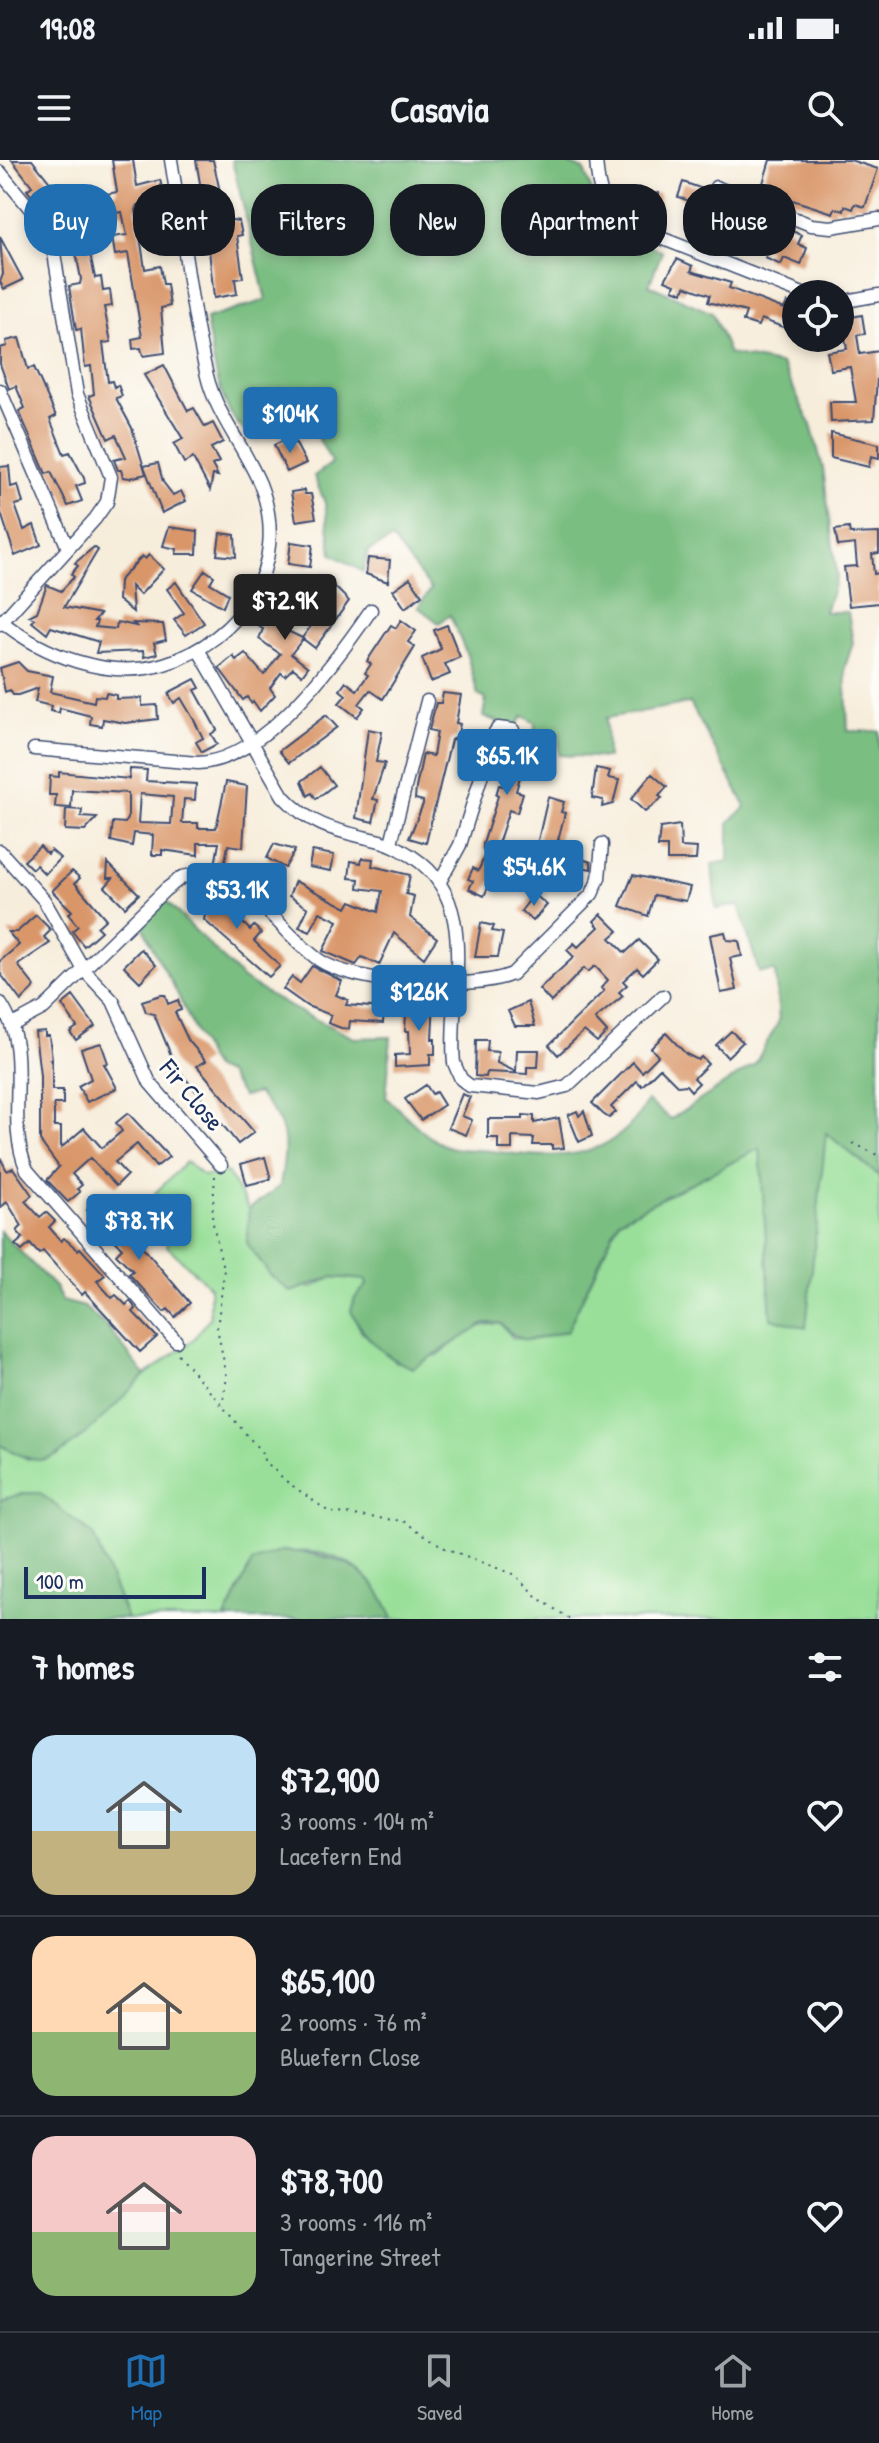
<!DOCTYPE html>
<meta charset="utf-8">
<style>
:root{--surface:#171b24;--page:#242831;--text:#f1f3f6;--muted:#9ea1a6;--line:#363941;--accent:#1f6fb2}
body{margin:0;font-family:"Patrick Hand",sans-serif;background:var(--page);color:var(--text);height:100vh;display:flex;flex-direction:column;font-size:30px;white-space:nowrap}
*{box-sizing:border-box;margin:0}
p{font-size:26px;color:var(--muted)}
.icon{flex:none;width:44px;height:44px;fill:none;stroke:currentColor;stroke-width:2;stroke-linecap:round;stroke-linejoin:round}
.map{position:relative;height:1459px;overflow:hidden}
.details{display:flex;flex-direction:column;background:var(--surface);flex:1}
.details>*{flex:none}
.banner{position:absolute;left:24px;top:24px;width:832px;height:72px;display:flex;gap:16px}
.tools{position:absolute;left:782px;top:120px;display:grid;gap:16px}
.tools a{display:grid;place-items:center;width:72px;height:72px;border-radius:50%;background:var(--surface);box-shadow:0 4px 12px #0003;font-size:40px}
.scale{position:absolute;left:24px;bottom:20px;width:182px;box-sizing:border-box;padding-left:8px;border:4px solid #1b2f5e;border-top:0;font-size:22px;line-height:28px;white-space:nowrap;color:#1b2f5e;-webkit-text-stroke:6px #fdfcf7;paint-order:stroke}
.price{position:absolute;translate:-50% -68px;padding:0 18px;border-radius:8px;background:var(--accent);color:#fff;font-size:26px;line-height:52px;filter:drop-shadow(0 2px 4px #0008)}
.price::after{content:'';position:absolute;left:50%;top:48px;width:24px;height:18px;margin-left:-12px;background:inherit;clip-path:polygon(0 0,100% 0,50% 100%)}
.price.on{background:#222;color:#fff}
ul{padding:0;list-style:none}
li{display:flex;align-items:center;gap:24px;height:200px;padding:0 32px}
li+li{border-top:2px solid var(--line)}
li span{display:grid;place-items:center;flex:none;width:224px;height:160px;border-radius:24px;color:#555}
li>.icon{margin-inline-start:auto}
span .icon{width:96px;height:96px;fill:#fffc;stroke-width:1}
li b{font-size:34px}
h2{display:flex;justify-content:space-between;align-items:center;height:96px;padding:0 32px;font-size:34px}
.chip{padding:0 28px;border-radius:32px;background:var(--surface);box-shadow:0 4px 12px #0003;font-size:28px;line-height:72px}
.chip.on{background:var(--accent);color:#fff}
.status{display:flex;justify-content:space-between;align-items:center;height:56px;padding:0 40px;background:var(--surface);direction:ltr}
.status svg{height:22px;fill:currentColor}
header{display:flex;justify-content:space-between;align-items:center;height:104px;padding:0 32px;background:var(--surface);font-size:36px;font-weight:700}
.tabs{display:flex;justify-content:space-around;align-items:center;height:112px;border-top:2px solid var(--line);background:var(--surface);font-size:22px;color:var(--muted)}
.tabs a{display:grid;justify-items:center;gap:4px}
.tabs .on{color:var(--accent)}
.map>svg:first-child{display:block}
.green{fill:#99df99;stroke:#5a877c;stroke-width:2}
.forest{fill:#7abe81;stroke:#4a7670;stroke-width:2}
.building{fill:#d99669;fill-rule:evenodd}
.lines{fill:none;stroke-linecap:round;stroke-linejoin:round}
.minor-casing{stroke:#3c4c71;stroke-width:15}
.path{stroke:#3c4c71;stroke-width:2;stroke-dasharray:2 6;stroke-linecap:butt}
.minor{stroke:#fff;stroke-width:12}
.labels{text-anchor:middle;stroke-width:6;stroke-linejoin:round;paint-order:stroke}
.street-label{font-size:26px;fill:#1b2f5e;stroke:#fdfcf7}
</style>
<div class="status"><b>19:08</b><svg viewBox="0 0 49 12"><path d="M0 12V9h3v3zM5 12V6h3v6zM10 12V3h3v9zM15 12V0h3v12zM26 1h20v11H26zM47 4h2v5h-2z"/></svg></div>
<header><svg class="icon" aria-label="menu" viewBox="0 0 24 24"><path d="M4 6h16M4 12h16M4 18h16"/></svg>Casavia<svg class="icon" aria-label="search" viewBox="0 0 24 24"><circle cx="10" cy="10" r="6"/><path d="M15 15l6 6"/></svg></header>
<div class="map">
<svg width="879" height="1459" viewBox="0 0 879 1459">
<rect width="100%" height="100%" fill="#fdfcf7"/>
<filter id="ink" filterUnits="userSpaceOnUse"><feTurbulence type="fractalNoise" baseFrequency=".0125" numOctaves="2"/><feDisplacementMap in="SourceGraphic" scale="16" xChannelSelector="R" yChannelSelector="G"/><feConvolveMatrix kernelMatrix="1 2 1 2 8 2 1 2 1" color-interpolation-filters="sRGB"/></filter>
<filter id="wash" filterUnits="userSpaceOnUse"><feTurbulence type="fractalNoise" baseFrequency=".006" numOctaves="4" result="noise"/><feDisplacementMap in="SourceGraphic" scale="32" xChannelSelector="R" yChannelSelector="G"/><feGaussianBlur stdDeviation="1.8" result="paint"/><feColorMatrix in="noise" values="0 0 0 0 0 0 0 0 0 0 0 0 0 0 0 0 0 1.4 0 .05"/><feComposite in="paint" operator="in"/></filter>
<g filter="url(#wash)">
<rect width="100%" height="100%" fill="#f7eddb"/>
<path class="green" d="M826 972 879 1016V1459H393C367 1395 314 1378 252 1402L225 1459H127L93 1375 80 1364 0 1340V1285L28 1299 58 1295 145 1215 193 1180 210 1157V1127L167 1086 168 1074 158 1063 155 1033 186 1002 203 1016 227 1012 249 1049 247 1083 311 1128 332 1117 366 1120 367 1125 355 1139 351 1150 361 1171 396 1202 438 1195 475 1167 500 1163 514 1179 567 1171 619 1060 761 987 771 1158Z"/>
<path class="forest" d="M232 0H559L584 10 598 49 590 75 596 83 611 64 662 92 649 125 712 153 729 194 782 205 811 265 823 308 837 416 825 452H848L853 483 845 507 848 571H879V1016L826 973 806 1168 771 1158 760 988 619 1060 567 1171C535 1178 524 1190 500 1163H486L413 1208C385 1198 364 1177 351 1151L355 1138 367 1125 366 1120 332 1117 291 1132 270 1115 247 1083 249 1049 280 1026C287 981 290 967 257 933L243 937 227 914 214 909C200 885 190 860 178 835 166 810 150 789 142 761L165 740 243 819 290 847 354 878 391 877 386 938C406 953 424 979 449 987 461 991 478 989 491 991 552 999 615 1004 647 941L671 959 755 904 779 861 775 811 759 812 739 745 716 749 712 704 729 701V662L746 647 690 543 606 558 607 598 559 595V574L534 582 535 563 523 556 514 568 483 556 486 539 478 535 467 495 450 455 439 463 418 447 431 429 392 379 368 391 363 412 332 394 325 343 314 316 332 303 309 261 283 251 251 275C219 258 212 193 206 159L266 140Z
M0 1071 55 1127 62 1141 84 1147 108 1168 145 1215C125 1234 68 1300 40 1300 26 1300 13 1291 0 1285Z
M25 1333H40L93 1375 127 1459H0V1340Z
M281 1391C334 1393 373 1405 393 1459H225L252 1402Z"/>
<g id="blocks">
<path class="building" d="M12 0H32L64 40 66 37 93 85 95 92 90 93 95 118 101 117 103 131 110 130 112 146 104 147 111 182 103 183 108 222 112 221 114 227 118 225 122 236 116 238 132 268 146 314 130 318 123 317 121 310H118L114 300 126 297 116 275 108 279 89 236 94 234 91 206 85 207 81 169 76 170 69 126 80 124 81 119 73 77 66 63 55 69 50 59 58 54 41 33 34 39 27 30 32 26Z
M112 0H133L137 26 160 20 165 38 138 45 136 50 145 109 160 106 163 124H167L170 146 161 148 165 193 143 196 141 188 133 189 132 179 142 177 128 93 115 95 112 77 127 75 122 52 110 54 107 34 117 32Z
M196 0H213L226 59 239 61 242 75 237 76 243 118 235 119 237 134 214 138 208 80 195 82 193 76 191 66 206 64 203 42 193 44 190 31 201 29Z
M770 0H850L878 9 865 47 855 44 853 49 845 46 844 51 835 48 833 53 761 30Z
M683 22 703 29 697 44 678 37Z
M659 33 660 48 639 51 638 35Z
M718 41 802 75 798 84 807 88 801 105 784 98 781 105 765 98 769 89 751 82 747 90 712 80 716 73 709 70 712 64 705 61Z
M0 77 23 120 4 129 0 122 3 114Z
M677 99 693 106 691 111 731 123 729 128 784 149 787 142 795 146 788 169 761 159 758 166 743 161 746 152 708 142 710 135 685 126 683 133 673 129 675 124 665 120Z
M862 155 865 174 857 175 860 194 879 191 874 260 831 262 830 242H856L850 207 831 210 827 192 847 189 842 159Z
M19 178 28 209 34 207 56 256 50 259 64 294 70 292 84 318 85 323 76 326 82 341 68 346 51 312 46 314 19 251 25 248 16 226 9 229 0 204V188L7 186 6 181Z
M164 205 188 251 194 248 205 267 213 263 223 282 211 288 219 302 212 305 218 316 213 315 210 330 193 298 184 303 174 284 183 279 144 215Z
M831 273 879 284V298L871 296 869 307 831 298Z
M287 279 289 285 295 282 306 303 287 312 274 285Z
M158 303 163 322 173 335 181 331 186 341 162 353 144 306Z
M9 306 11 327 18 325 23 343 15 345 24 370 34 365 41 385 15 396 0 350V307Z
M304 330 305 334H311L316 358 296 361 291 332Z
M169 367 198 371 197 394H176L177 389 163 386Z
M849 368 850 374 879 373V393L872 394 874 414 879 413V443L849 446 844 407 857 406 855 384 838 386 835 370Z
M220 373 235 375 236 397 217 395Z
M291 382 313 385 310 407 288 404Z
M94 387 98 390 64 447 100 454 94 461H97L95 467 116 469 117 462 136 466 133 463 163 464 166 480 154 483 157 494 144 497 143 491 96 493 99 482 51 467 47 474 32 462 35 459 29 456 37 452 47 425 61 431 74 417 71 414 78 406 75 403Z
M149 395 164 409 140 435 131 426 133 452 118 440 119 421 142 396 145 399Z
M368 398 390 400 388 422 366 414Z
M205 410 214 416 210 423 228 434 223 447 192 429Z
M410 418 422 435 405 448 393 430Z
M327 419 349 441 315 488 303 479 291 494 308 507 302 515 293 508 285 516 281 513 270 528 275 535 260 551 253 541 251 543 247 537 243 540 219 508 233 496 236 500 245 493 264 515 280 494 259 479 263 469 258 466 263 459 302 478 317 458 278 443 280 433 272 430 276 420 306 432 304 450Z
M176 422 204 463 186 475 174 460 184 453 167 429Z
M401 460 416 471 408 482 415 487 383 539 370 530 359 544 364 548 357 557 339 543 346 535 340 530 346 522 357 530 368 515 365 513 371 504 367 501 391 465 396 468Z
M447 465 460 497 445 504 450 514 431 522 422 498 441 489 434 470Z
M18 502 27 511 53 516 50 532 94 542 95 536 105 537 106 533 116 535V539L142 538V546L157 545 158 559 125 563 103 559 102 566 90 564 91 556 60 548 59 553 50 551 51 546 35 542 38 528 18 535H13L10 530 5 532 0 508Z
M195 519 200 528 195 530 217 570 211 574 217 584 202 592 196 582 203 578 194 560 181 538 174 543 168 533Z
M443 533 461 535 456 563 460 564 457 577 451 580 426 683 409 678 423 644V641L415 639 416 628 423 594 433 596 437 572 429 570 436 543H441Z
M326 555 337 567 289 603 279 591Z
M368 569 382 572 376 602 385 603 373 639 378 640 373 662 356 658Z
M517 579 530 583 516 631 523 633 517 653 509 650 495 693 483 689V684L498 636 496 635 499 625 503 626Z
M320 607 334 625 316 639 312 633 308 636 302 621Z
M596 608 610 611 608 618 619 620 613 644 602 647 603 640 592 638Z
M130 609 147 610 146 621 196 624 195 640 184 639 182 663H198V668H216L226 622 247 626 243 687 228 685 224 707 215 705 219 683H198V695L162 690V695H152L153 675 134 673 132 686 111 681 113 662 125 663 128 659V633L72 630 71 648 55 647 56 635H49L50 616 59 617V612L129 619ZM140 634 173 637 171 664 138 663Z
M652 614 667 627 659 636 662 638 645 652 631 639Z
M548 637 564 642 561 652 565 653 558 680 563 681 560 692 591 702V709L549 700 541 697 543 691 536 689Z
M66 649 82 650 81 657 97 658 85 671 65 670Z
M680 665 681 687 697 688 696 700H667V687H658L660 668Z
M274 684 295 690 285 708 267 698Z
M40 686 47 694 51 690 60 698 45 714 36 705 32 709 24 701Z
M312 691 334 695 331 711 309 707Z
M486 694 501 701 484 736 469 729 473 721 468 719 473 708 478 711Z
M362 698 373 699 372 706 410 715 406 734 414 736 410 757 437 778 424 798 394 773 379 805 362 797 356 805 323 791 338 761 320 752 310 772 299 767 308 748 289 736 295 721 347 748 351 741 378 752 382 731 358 728 359 719 349 718 351 701 361 703Z
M108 703 139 734 125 747 105 727 113 718H107Z
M72 711 80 718 75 723 106 759 97 767 101 771 84 786 72 771 78 766 68 754 72 751 52 731Z
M633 715 690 727 686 741 654 735 648 756 620 746Z
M212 722 229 731 222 742 250 770 254 766 261 773 254 781 280 806 269 817 204 760Z
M534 734 547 745 533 761 521 751Z
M601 754 618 771 610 778 625 793 639 780 658 799 643 814 637 808 623 821 627 825 619 832 623 836 595 859 607 872 597 882 584 871 558 895 549 885 604 831 601 828 608 820 595 806 588 812 584 808 551 842 539 829 574 797 567 790 574 783 578 787 599 767 594 761Z
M36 755 51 770 44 777 50 783 18 805 35 827 21 841 0 813V801L19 785 8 772H17Z
M481 763 494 766 492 771 503 773 498 797H475Z
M725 772 727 780 739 781 742 796 730 798 737 830 721 833 710 775Z
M141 789 156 805 140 822 124 806Z
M312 806 342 821 336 835 348 840 346 845 384 848 383 863 350 861 349 869 341 868 328 863 331 855 307 846 283 829 292 817 300 823Z
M161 835H165L168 844 178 840 181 850 175 852 188 880 206 901 197 906 254 972 238 984 175 905 154 854 146 852 142 841Z
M73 836 95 866 76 880 70 872 77 867 62 845Z
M407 836 434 838 432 879H435V894H430V905L395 907V895L410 894 409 871H405Z
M528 842 535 866H515L508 851Z
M45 871V876H49L52 898 49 900 52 899V930H63V944H54V967H61V988L84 968 102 988 122 971 116 963 128 953 169 997 156 1007 137 984 115 1002 127 1015 116 1026 90 998 72 1014 82 1025 77 1029 80 1032 68 1042 64 1038 47 1020 59 1007 40 981V916L35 872Z
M731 871 743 882 727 897 716 885Z
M666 873 686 894 698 900 701 897 708 904 694 918 699 923 691 931 686 925 678 926 660 908 642 926 637 921 611 947 616 952 609 958 603 954 592 943 633 902 642 912 658 896 651 888Z
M476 880H488L487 891 498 892 497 903 516 912 517 890H539L538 907H527V914L487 912 486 917 475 916Z
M101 883 108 903 104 904 117 928 87 942 78 926 91 919 81 889Z
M426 925 432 934 436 932 444 945 421 960 405 939Z
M462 934 470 937 462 956 472 960 466 975 448 968Z
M577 951 579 956 584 951 592 976 579 982 568 955Z
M523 955 534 956V963L559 958 564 988 552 989V985H533L534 978 512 977V989H498V978H488V959H523Z
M0 997 7 1011 13 1008 32 1035 25 1041 40 1057 46 1052 55 1061 49 1067 61 1081 64 1078 78 1090 80 1088 105 1115 97 1121 112 1138 116 1135 126 1145 130 1141 136 1149 133 1152 157 1177 140 1192 85 1132 82 1135 43 1091 39 1094 30 1084 22 1091 15 1085 23 1078 17 1071 22 1066 7 1042 0 1048Z
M265 997 271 1019 247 1025 241 1004Z
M98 1041 111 1056 114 1053 190 1143 175 1157 168 1149 164 1152 129 1114 133 1111 116 1094 122 1088 110 1075 104 1080 92 1067 98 1062 87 1050Z"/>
</g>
</g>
<g filter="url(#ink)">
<use href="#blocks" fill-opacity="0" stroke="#3c4c71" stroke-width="2"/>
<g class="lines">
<g class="minor-casing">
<path id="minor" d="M596 0C598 31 602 47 628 65L803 134
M0 12 42 63 52 81 77 234 111 317 107 342 95 359 0 464
M716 27 811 65 831 67 879 59
M840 142 879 135
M0 230 68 388
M0 460C42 495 109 521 164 504 241 480 292 405 260 324 245 288 216 254 207 216 190 145 183 72 171 0
M199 491 283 636C312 668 340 671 380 681 393 684 402 690 413 697 483 743 447 835 454 903L461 919 470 926 539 933 567 926 663 836
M34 589 198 603C265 600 336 501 371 450
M391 683 427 541
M0 691 44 740 84 810 113 841 150 923 221 1005
M439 723 460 685 495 572 498 568 513 570
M0 843C35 893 3 956 27 1010L176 1181
M14 864 44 848 165 730 182 717 208 712 228 717C263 739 286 776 319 800 355 825 473 831 512 814L592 734 599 718 602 684"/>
</g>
<path class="path" d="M853 983 879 996
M215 1016 212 1059 224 1113 217 1168 227 1217 222 1245
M178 1194 263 1294 264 1300 286 1321 329 1352 403 1361 445 1388 515 1415 538 1438 570 1459"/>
<use href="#minor" class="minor"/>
</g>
</g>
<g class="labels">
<g class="street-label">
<text transform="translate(192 935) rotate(50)" y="9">Fir Close</text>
</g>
</g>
</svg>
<div class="tools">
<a><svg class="icon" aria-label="locate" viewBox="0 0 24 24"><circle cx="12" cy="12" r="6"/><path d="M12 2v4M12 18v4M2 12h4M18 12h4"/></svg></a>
</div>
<div class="scale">100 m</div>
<b class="price" style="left:290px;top:295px">$104K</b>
<b class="price on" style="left:285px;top:482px">$72.9K</b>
<b class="price" style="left:507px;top:637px">$65.1K</b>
<b class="price" style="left:534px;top:748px">$54.6K</b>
<b class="price" style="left:237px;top:771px">$53.1K</b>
<b class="price" style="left:419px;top:873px">$126K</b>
<b class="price" style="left:139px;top:1102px">$78.7K</b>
<div class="banner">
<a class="chip on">Buy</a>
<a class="chip">Rent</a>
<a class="chip">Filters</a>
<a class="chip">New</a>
<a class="chip">Apartment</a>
<a class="chip">House</a>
</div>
</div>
<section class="details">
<h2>7 homes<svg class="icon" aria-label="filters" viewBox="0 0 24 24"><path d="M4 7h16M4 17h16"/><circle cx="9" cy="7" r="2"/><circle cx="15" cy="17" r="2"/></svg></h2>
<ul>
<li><span style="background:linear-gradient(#bfe0f5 60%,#c2b280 0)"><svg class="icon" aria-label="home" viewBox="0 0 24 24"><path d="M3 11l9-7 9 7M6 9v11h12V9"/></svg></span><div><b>$72,900</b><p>3 rooms · 104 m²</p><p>Lacefern End</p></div><svg class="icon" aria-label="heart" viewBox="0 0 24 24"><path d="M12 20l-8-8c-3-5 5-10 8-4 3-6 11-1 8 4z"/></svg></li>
<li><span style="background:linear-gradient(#ffd9b3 60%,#8fb573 0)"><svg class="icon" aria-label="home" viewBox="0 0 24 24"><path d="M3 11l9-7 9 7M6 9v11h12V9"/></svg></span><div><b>$65,100</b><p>2 rooms · 76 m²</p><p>Bluefern Close</p></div><svg class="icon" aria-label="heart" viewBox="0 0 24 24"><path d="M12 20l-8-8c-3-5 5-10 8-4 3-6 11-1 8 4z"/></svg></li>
<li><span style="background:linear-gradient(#f6c9c9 60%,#8fb573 0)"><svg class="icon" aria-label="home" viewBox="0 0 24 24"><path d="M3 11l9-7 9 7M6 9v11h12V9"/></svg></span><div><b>$78,700</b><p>3 rooms · 116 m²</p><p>Tangerine Street</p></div><svg class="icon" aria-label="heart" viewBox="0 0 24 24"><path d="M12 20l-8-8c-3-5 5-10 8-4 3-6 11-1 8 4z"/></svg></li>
</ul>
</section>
<nav class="tabs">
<a class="on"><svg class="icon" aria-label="map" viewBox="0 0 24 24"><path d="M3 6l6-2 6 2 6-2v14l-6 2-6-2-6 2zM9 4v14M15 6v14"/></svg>Map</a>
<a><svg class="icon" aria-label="saved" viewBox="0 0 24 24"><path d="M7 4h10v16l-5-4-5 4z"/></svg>Saved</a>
<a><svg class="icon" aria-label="home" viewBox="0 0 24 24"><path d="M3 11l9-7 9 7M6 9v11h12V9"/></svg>Home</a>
</nav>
